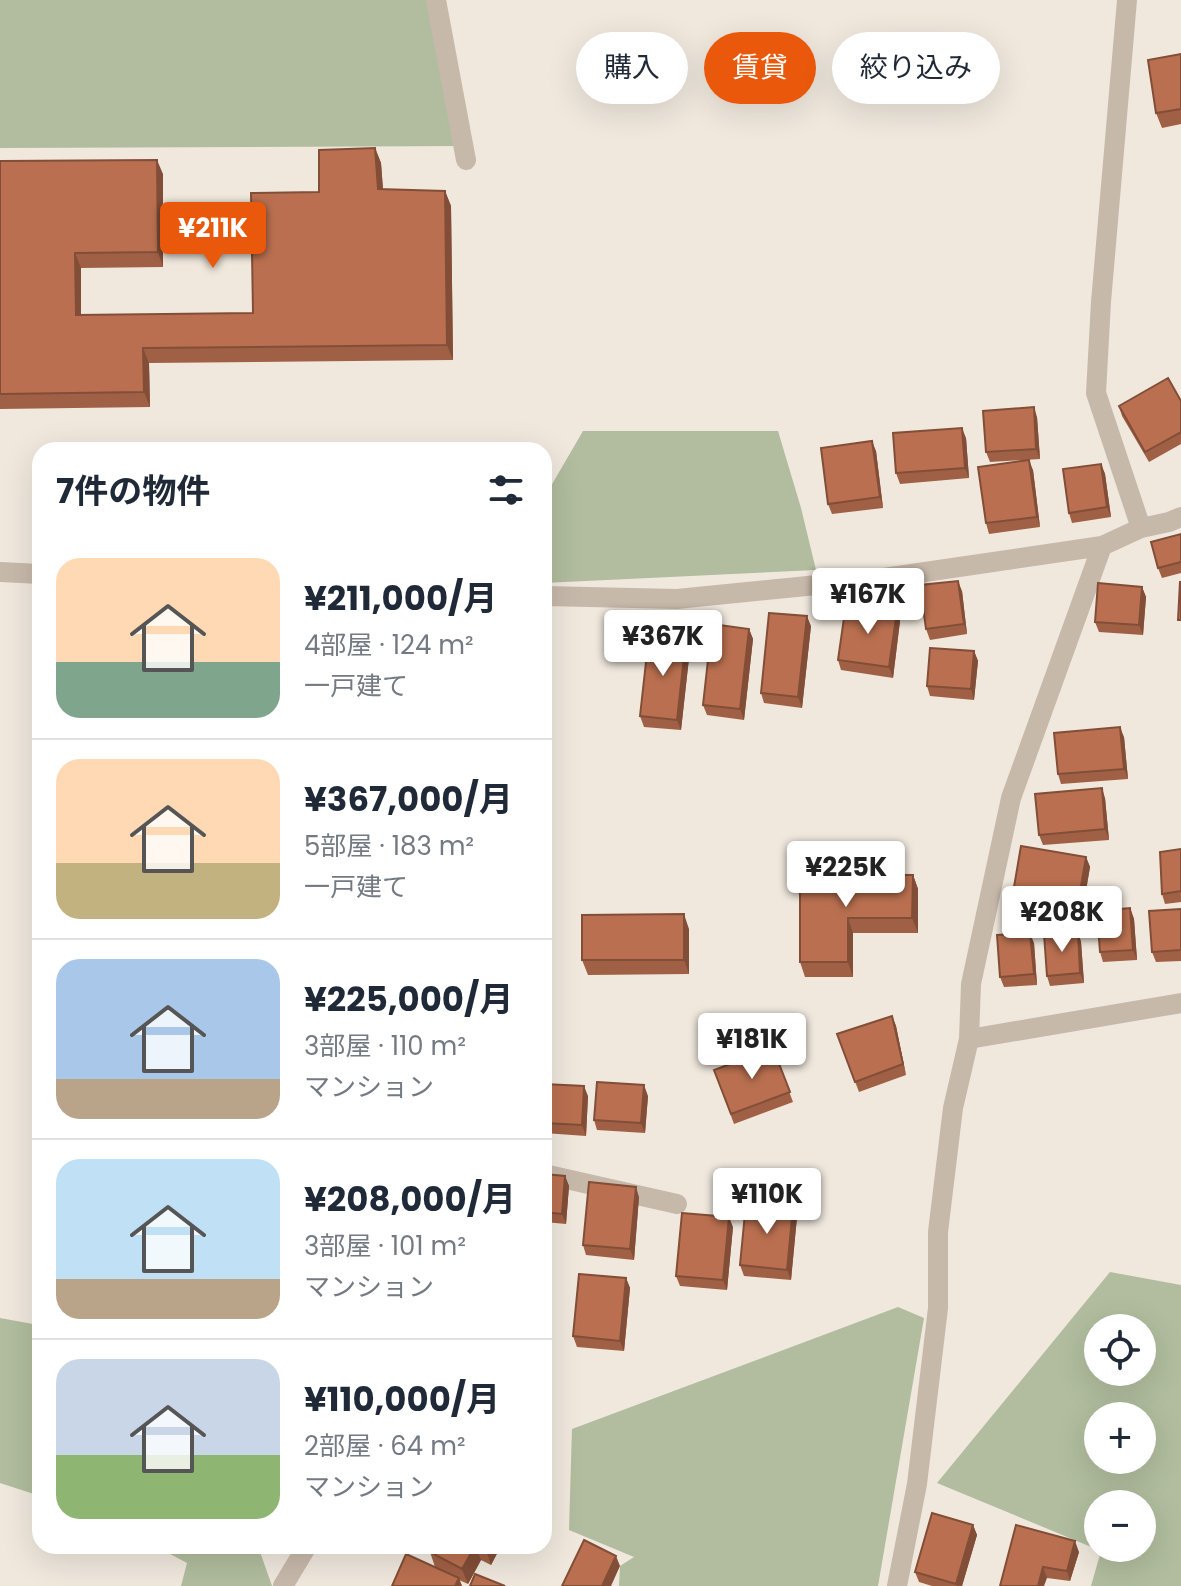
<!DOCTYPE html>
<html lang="ja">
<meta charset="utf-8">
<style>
:root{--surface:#fff;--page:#f6f6f7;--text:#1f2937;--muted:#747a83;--line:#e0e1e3;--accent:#ea580c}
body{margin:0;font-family:Poppins,"Noto Sans JP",sans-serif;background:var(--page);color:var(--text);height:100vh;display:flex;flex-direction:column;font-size:30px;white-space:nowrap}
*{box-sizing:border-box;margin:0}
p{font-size:26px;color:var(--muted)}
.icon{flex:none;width:44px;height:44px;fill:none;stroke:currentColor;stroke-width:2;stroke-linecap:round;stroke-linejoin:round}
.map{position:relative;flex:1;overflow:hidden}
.panel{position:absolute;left:32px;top:442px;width:520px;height:1112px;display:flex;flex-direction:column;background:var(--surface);border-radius:24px;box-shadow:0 8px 32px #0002}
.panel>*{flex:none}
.hud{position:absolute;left:576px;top:32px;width:484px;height:72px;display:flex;gap:16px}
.controls{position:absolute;left:1084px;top:1314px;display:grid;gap:16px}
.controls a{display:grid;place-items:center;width:72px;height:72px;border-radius:50%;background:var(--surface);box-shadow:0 8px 32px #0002;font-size:40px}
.price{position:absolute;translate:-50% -68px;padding:0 18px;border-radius:8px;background:#fff;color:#222;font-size:26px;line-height:52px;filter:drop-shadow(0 2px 4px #0008)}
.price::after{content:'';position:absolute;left:50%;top:48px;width:24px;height:18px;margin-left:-12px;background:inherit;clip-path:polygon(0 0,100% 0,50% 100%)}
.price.selected{background:var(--accent);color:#fff}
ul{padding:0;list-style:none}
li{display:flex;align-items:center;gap:24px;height:200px;padding:0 24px}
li+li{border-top:2px solid var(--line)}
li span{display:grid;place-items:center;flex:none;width:224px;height:160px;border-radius:24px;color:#555}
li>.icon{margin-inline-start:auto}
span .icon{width:96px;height:96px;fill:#fffc;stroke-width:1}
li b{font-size:34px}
h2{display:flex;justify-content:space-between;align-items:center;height:96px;padding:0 24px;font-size:34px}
.chip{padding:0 28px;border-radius:36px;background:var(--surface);box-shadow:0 8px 32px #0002;font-size:28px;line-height:72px}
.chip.selected{background:var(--accent);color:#fff}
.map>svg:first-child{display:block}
.green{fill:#b1bd9e;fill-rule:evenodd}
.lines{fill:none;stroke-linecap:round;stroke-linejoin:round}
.minor{stroke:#c7b9aa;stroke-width:20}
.wall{fill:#a06045}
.shaded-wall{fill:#824e38}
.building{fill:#ba7050;stroke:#824e38;stroke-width:2}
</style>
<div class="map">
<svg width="1181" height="1586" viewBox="0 0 1181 1586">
<rect width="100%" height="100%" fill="#f0e8dd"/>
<path class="green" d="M0 0H436L463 146 0 148Z
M583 431H778L801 508 816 570 544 583V498Z
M1110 1272 1181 1285V1586H1091L1101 1551 937 1483ZM1098 1328H1142V1372H1098ZM1142 1416V1460H1098V1416ZM1142 1504V1548H1098V1504Z
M898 1307 924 1318 878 1586H619L620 1566 634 1557 569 1530 572 1429Z
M0 1318 33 1324 40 1339V1496L0 1483Z
M155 1546H258L272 1586H181L187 1563Z"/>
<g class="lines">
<path class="minor" d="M436 0 466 160
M1127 0 1101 302 1096 393 1141 528
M0 572 40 574
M544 596 677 599 877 579 1102 546 1141 528 1169 522 1181 517
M969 1039 1181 1003
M544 1174 677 1204
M283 1586 307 1546
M897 1586 917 1484 938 1308V1232L953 1108 969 1039 971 984 1011 798 1102 546"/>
</g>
<path class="wall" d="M1181 54V124L1162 128 1156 113Z
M375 148 381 163 383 189 445 191 451 206 453 360 149 363 150 407 0 409V161L163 174V267L81 268V315L253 313 319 192Z
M1181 401V444L1149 462 1122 416 1119 406Z
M1037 417 1040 459 990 462 986 452Z
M966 438 969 478 900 484 896 473Z
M876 451 883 508 832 514 828 504Z
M1101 464 1105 474 1111 517 1072 523 1069 513Z
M1033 470 1040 527 989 534 986 523Z
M1181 534V573L1162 578 1158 568Z
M1142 587 1146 597 1143 635 1099 632 1095 622Z
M962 591 967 634 930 640 926 629Z
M897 611 900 621 893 678 841 670 838 660Z
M811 626 802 708 764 703 761 693Z
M749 629 753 639 744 720 707 715 703 705Z
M690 649 681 730 644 727 640 716Z
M974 651 978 661 974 700 930 696 927 686Z
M1124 737 1128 779 1061 784 1058 774Z
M1105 798 1109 840 1043 845 1039 835Z
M1181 849V902L1165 904 1162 894Z
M1086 857 1090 867 1083 908 1018 897 1014 887Z
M800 874 913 875 918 889V933H853V977H805L800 962Z
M1130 908 1134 919 1137 960 1103 962 1100 952Z
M1181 909V961L1156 962 1152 952Z
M689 929V974L588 975 582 960Z
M1078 932 1081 942 1084 983 1050 986 1047 976Z
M1034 943 1037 985 1004 987 1000 977Z
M892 1016 896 1026 906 1075 859 1092 837 1034Z
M773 1048 793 1102 734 1124 714 1070Z
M544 1084 588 1096 586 1136 544 1133Z
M648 1096 645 1133 597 1130 594 1120Z
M544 1174 565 1176 569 1186 566 1224 544 1222Z
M639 1197 634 1260 586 1255 583 1245Z
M797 1217 791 1280 744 1276 740 1265Z
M733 1227 727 1290 680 1286 676 1276Z
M626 1278 630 1288 624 1351 577 1347 573 1336Z
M973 1525 977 1535 962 1586H932L919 1582 915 1572Z
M433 1546H501L491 1565 481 1560 468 1584 459 1580 462 1586H392L435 1567 430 1552Z
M1079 1552 1070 1581 1047 1578 1000 1586Z"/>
<path class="shaded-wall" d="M375 148 381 163 384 204 378 189Z
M157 160 163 174V267L158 252Z
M445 191 451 206 453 360 447 345Z
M75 253 81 268V330L76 315Z
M143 348 149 363 150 407 144 392Z
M1034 407 1037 417 1040 459 1036 449Z
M962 428 966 438 969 478 965 468Z
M872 441 876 451 883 508 880 497Z
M1029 460 1033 470 1040 527 1037 517Z
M1101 464 1105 474 1111 517 1107 507Z
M958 581 962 591 967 634 964 624Z
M1142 587 1146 597 1143 635 1139 625Z
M897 611 900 621 893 678 889 667Z
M807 616 811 626 802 708 798 697Z
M749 629 753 639 744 720 740 709Z
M686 639 690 649 681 730 677 720Z
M974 651 978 661 974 700 971 689Z
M1120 727 1124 737 1128 779 1124 769Z
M1102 788 1105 798 1109 840 1105 829Z
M1086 857 1090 867 1083 908 1079 898Z
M913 875 918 889V933L912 918Z
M1130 908 1134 919 1137 960 1133 950Z
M684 914 689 929V974L684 960Z
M848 918 853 933V977L848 962Z
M1078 932 1081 942 1084 983 1080 973Z
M1030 933 1034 943 1037 985 1034 974Z
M892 1016 896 1026 906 1075 903 1064Z
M644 1085 648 1096 645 1133 641 1123Z
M584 1086 588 1096 586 1136 582 1125Z
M565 1176 569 1186 566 1224 562 1214Z
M636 1187 639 1197 634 1260 630 1249Z
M793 1207 797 1217 791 1280 787 1270Z
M729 1217 733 1227 727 1290 723 1280Z
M626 1278 630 1288 624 1351 620 1341Z
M973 1525 977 1535 962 1586H957L956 1584Z
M1075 1541 1079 1552 1070 1581 1067 1571Z
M475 1546H476L481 1560 468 1584 462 1569Z
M488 1546H501L491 1565 486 1550Z
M616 1556 620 1566 611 1586H602Z
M1043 1567 1047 1578 1044 1586H1038Z
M459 1578 462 1586H455Z"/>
<path class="building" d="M1181 54V109L1156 113 1148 60Z
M375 148 378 189 445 191 447 345 143 348 144 392 0 394V161L157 160 158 252 75 253 76 315 253 313 251 193 319 192V150Z
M1168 378 1181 401V432L1145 452 1119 406Z
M1034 407 1036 449 986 452 983 411Z
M962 428 965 468 896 473 893 433Z
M872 441 880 497 828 504 821 448Z
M1029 460 1037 517 986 523 978 467Z
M1101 464 1107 507 1069 513 1063 469Z
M1181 534V562L1158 568 1151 542Z
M958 581 964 624 926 629 920 585Z
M1180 582H1181V620H1178Z
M1098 583 1142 587 1139 625 1095 622Z
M846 604 897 611 889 667 838 660Z
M769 613 807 616 798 697 761 693Z
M712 624 749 629 740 709 703 705Z
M649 635 686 639 677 720 640 716Z
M930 648 974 651 971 689 927 686Z
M1120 727 1124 769 1058 774 1054 733Z
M1102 788 1105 829 1039 835 1035 794Z
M1021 846 1086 857 1079 898 1014 887Z
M1181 849V891L1162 894 1160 852Z
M800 874 913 875 912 918H848V962H800Z
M1130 908 1133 950 1100 952 1097 911Z
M1181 909V950L1152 952 1149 911Z
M684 914V960H582V915Z
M1078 932 1080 973 1047 976 1044 934Z
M1030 933 1034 974 1000 977 997 935Z
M892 1016 903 1064 855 1082 837 1034Z
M773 1048 790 1092 731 1114 714 1070Z
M597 1082 644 1085 641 1123 594 1120Z
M544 1084 584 1086 582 1125 544 1123Z
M544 1174 565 1176 562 1214 544 1212Z
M589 1182 636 1187 630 1249 583 1245Z
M746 1203 793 1207 787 1270 740 1265Z
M682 1213 729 1217 723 1280 676 1276Z
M579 1274 626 1278 620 1341 573 1336Z
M932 1513 973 1525 956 1584 915 1572Z
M1016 1525 1075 1541 1067 1571 1043 1567 1038 1586H1000Z
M584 1540 616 1556 602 1586H562Z
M433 1546H475L462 1569 430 1552Z
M406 1554 459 1578 455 1586H392Z
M475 1574 505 1586H470Z"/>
</svg>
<div class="controls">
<a><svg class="icon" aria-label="locate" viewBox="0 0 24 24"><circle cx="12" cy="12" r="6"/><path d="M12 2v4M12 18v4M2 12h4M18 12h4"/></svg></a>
<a>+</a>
<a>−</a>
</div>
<b class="price selected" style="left:213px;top:270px">¥211K</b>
<b class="price" style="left:868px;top:636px">¥167K</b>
<b class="price" style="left:663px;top:678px">¥367K</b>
<b class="price" style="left:846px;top:909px">¥225K</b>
<b class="price" style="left:1062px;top:954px">¥208K</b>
<b class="price" style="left:752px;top:1081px">¥181K</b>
<b class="price" style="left:767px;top:1236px">¥110K</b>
<div class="hud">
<a class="chip">購入</a>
<a class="chip selected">賃貸</a>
<a class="chip">絞り込み</a>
</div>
<section class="panel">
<h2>7件の物件<svg class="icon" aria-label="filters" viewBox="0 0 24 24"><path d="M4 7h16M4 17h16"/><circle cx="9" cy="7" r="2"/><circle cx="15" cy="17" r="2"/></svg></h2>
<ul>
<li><span style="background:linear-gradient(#ffd9b3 65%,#7fa58c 0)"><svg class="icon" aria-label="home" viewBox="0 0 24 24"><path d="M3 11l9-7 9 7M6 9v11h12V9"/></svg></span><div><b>¥211,000/月</b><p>4部屋 · 124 m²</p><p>一戸建て</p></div></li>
<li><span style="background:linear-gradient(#ffd9b3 65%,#c2b280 0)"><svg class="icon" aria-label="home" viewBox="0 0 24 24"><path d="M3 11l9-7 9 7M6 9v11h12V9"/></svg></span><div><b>¥367,000/月</b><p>5部屋 · 183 m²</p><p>一戸建て</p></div></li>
<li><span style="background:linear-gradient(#a9c7e8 75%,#b9a48a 0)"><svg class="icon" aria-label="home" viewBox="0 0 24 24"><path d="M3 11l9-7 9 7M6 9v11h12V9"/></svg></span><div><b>¥225,000/月</b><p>3部屋 · 110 m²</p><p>マンション</p></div></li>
<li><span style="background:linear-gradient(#bfe0f5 75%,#b9a48a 0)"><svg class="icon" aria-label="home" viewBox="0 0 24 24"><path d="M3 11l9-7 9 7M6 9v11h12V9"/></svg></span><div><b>¥208,000/月</b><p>3部屋 · 101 m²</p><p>マンション</p></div></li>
<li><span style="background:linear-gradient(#c9d6e8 60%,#8fb573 0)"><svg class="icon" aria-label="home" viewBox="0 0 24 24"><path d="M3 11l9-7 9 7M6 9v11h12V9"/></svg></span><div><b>¥110,000/月</b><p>2部屋 · 64 m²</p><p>マンション</p></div></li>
</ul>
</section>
</div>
